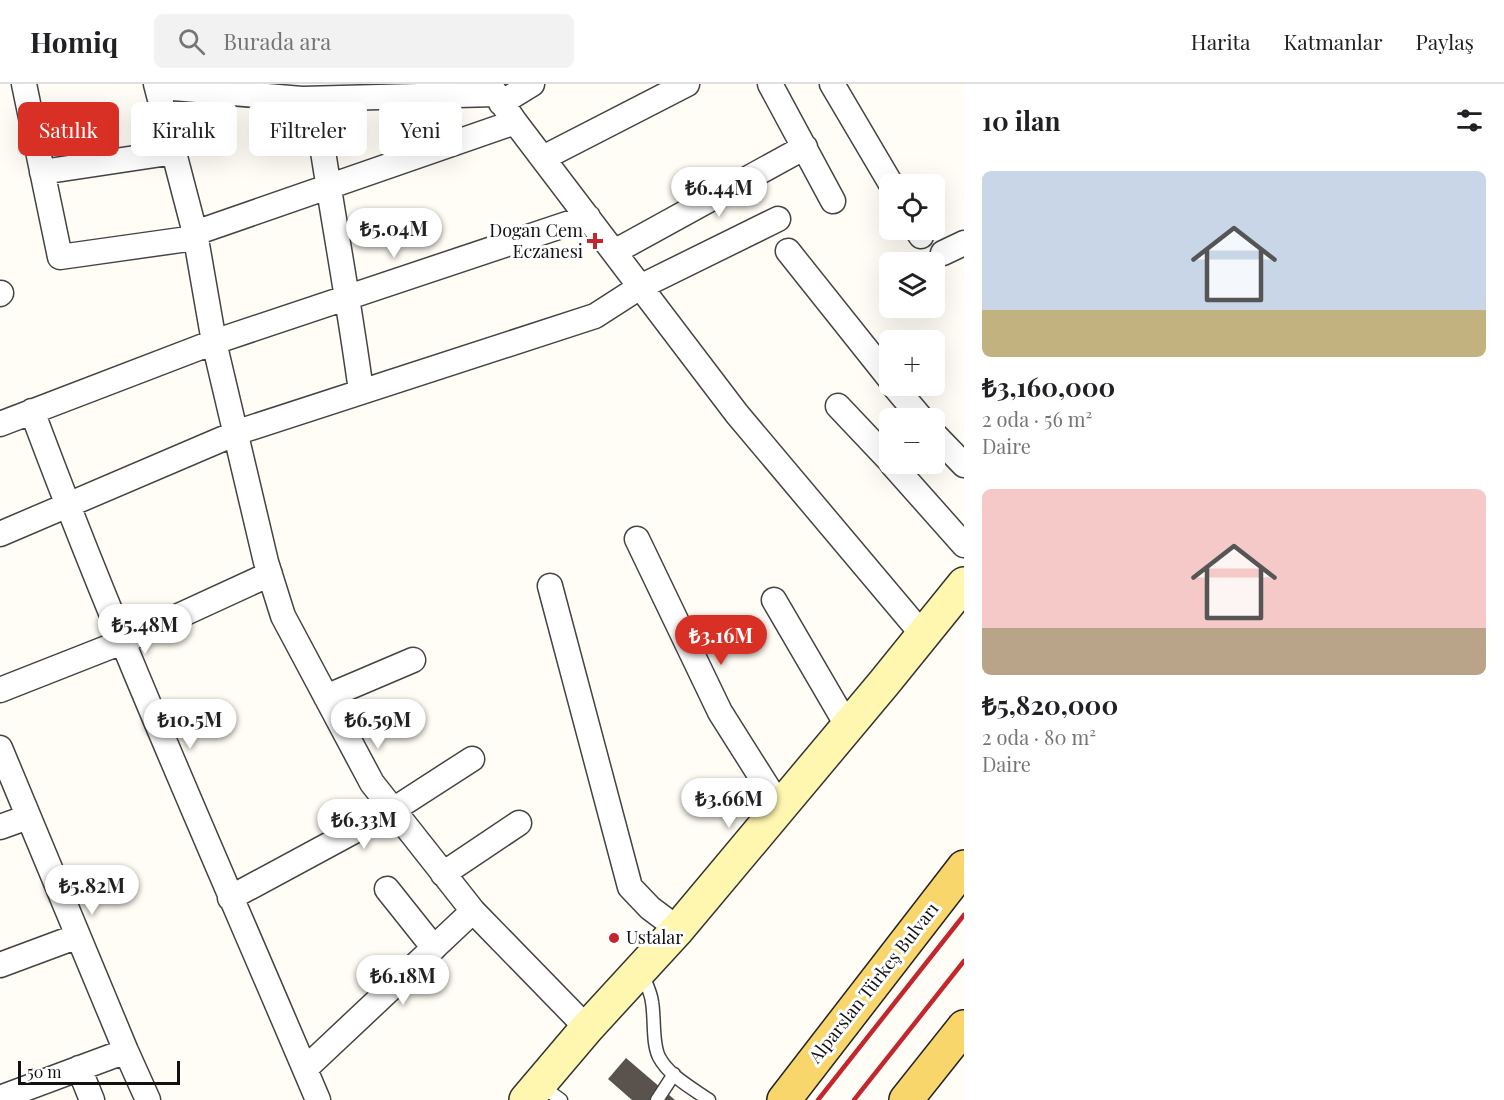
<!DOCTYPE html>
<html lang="tr">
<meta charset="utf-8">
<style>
:root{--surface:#fff;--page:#f2f2f2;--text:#202124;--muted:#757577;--line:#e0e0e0;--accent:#d93025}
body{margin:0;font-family:"Playfair Display",serif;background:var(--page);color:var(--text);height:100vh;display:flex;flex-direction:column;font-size:22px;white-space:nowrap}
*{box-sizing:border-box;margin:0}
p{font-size:20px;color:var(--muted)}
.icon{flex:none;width:33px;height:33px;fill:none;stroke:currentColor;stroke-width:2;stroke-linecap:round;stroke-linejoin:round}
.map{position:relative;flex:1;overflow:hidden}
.sheet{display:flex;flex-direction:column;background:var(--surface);width:540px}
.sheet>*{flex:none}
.banner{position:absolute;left:18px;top:18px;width:570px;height:54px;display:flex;gap:12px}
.fabs{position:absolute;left:879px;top:90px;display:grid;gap:12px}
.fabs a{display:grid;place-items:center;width:66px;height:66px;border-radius:9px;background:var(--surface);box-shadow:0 6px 24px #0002;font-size:30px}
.scale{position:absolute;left:18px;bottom:15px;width:162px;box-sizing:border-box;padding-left:6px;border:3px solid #111;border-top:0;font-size:16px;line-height:21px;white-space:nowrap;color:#111;-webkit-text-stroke:4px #fff;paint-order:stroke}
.price{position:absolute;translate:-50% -51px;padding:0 14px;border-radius:21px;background:#fff;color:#222;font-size:20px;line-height:39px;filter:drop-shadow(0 2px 3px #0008)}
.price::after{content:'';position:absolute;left:50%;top:36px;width:18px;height:14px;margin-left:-9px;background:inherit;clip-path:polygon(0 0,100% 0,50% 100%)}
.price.on{background:var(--accent);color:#fff}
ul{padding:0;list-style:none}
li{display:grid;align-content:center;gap:12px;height:318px;padding:0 18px}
li span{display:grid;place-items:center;height:186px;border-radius:9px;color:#555}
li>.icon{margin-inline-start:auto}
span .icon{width:108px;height:108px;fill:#fffc;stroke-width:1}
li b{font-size:26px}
h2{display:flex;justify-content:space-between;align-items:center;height:72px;padding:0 18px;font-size:26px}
.pill{padding:0 21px;border-radius:9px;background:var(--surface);box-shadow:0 6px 24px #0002;font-size:21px;line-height:54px}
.pill.on{background:var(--accent);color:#fff}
header{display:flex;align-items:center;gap:36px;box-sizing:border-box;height:84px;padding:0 30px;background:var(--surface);border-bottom:2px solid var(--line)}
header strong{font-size:28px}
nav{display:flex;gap:33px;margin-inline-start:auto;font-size:21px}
.search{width:420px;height:54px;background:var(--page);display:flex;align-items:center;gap:15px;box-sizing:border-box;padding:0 21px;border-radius:9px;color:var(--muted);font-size:22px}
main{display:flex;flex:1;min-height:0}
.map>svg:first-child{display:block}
.building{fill:#5a524d}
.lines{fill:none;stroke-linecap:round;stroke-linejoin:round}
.lane-casing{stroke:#444;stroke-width:15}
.street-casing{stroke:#444;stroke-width:27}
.secondary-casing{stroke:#333;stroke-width:36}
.primary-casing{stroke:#222;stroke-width:36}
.lane{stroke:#fff;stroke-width:12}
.street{stroke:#fff;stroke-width:24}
.secondary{stroke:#fff6b0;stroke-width:33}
.primary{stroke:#f9d66b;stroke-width:33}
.rail{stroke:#c4262e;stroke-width:4.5}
.poi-dot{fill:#c4262e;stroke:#fff;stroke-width:2}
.labels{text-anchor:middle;stroke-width:6;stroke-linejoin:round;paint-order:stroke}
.poi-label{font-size:18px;fill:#111;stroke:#fff;text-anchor:end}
.street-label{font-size:18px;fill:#111;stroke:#fff}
</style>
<header>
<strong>Homiq</strong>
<div class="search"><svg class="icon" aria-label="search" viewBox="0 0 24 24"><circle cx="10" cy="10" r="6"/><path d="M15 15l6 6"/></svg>Burada ara</div>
<nav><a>Harita</a><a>Katmanlar</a><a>Paylaş</a></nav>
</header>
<main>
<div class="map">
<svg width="964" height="1016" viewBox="0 0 964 1016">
<rect width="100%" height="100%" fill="#fffdf5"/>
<path class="building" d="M626 974 675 1016H632L608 995Z"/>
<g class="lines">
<g class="lane-casing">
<path id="lane" d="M641 887C645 897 651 908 652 918 655 935 652 959 659 973 669 992 692 1004 709 1016
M540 1001 561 1016
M657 1016 674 990"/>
</g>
<g class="street-casing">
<path id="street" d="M24 0 60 173 195 154
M156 0 195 149 214 258 266 478 283 532 372 699 473 827 587 944
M160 0 173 4 302 15 496 10
M489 0 515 38 737 330 923 551
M770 0 833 117
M832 0 891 100
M315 15C329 113 348 210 361 307
M501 19 532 0
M543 74 687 0
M42 88 175 68
M917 146 921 152
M195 149 515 38
M788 167 890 295
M614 168 805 63
M943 169 964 159
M0 210 1 209
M894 302 921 334
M838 322 890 377
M32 327C119 561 221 787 318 1016
M0 340 214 258 588 133
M934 350 964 381
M892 380 964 461
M0 450 241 347 595 232 640 203 778 135
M637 455 720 628 780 723
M550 502 630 803 650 824 678 845
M774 516 848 643
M0 606 122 558 270 490
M326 613 413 576
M0 664 126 967 148 1016
M0 743 28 733
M443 790 519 739
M387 805 434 864
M230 814 393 726 472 675
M0 881 78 852
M79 984 92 1016
M305 985 473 827
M0 1014 126 967"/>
</g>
<g class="secondary-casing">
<path id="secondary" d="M526 1016 587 944 678 845 884 599 964 500"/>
</g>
<g class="primary-casing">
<path id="primary" d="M784 1016 964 783
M906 1016 964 943"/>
</g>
<use href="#lane" class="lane"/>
<use href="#street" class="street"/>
<use href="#secondary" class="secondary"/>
<use href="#primary" class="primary"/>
<path class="rail" d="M818 1016 964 831
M854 1016 964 877"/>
</g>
<g class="poi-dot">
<path d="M592 148h6v6h6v6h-6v6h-6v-6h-6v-6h6z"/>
<circle cx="614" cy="854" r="6"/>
</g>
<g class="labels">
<g class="poi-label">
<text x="583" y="153">Dogan Cem<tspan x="583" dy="21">Eczanesi</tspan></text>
<text x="626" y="860" text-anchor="start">Ustalar</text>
</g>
<g class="street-label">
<text transform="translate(874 899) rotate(-52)" y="6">Alparslan Türkeş Bulvarı</text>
</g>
</g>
</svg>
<div class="fabs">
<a><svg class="icon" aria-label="locate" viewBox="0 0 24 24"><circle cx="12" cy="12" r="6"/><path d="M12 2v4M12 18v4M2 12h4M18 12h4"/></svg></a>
<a><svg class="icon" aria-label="layers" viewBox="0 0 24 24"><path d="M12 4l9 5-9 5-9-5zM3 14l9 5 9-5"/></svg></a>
<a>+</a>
<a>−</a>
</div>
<div class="scale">50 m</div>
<b class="price" style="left:719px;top:134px">₺6.44M</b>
<b class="price" style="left:394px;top:175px">₺5.04M</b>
<b class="price" style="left:145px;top:571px">₺5.48M</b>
<b class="price on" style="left:721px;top:582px">₺3.16M</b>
<b class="price" style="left:190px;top:666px">₺10.5M</b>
<b class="price" style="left:378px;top:666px">₺6.59M</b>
<b class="price" style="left:729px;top:745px">₺3.66M</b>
<b class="price" style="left:364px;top:766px">₺6.33M</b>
<b class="price" style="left:92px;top:832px">₺5.82M</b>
<b class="price" style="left:403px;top:922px">₺6.18M</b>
<div class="banner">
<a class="pill on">Satılık</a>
<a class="pill">Kiralık</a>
<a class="pill">Filtreler</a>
<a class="pill">Yeni</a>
</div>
</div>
<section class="sheet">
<h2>10 ilan<svg class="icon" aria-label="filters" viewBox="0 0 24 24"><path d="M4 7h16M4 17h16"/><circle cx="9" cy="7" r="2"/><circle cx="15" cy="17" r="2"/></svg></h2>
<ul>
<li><span style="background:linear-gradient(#c9d6e8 75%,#c2b280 0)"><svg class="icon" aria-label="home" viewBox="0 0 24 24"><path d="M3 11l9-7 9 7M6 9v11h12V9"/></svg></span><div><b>₺3,160,000</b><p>2 oda · 56 m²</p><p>Daire</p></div></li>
<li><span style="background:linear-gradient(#f6c9c9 75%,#b9a48a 0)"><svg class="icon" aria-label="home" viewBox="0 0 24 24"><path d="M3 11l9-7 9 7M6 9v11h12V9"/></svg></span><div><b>₺5,820,000</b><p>2 oda · 80 m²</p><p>Daire</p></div></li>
</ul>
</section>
</main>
